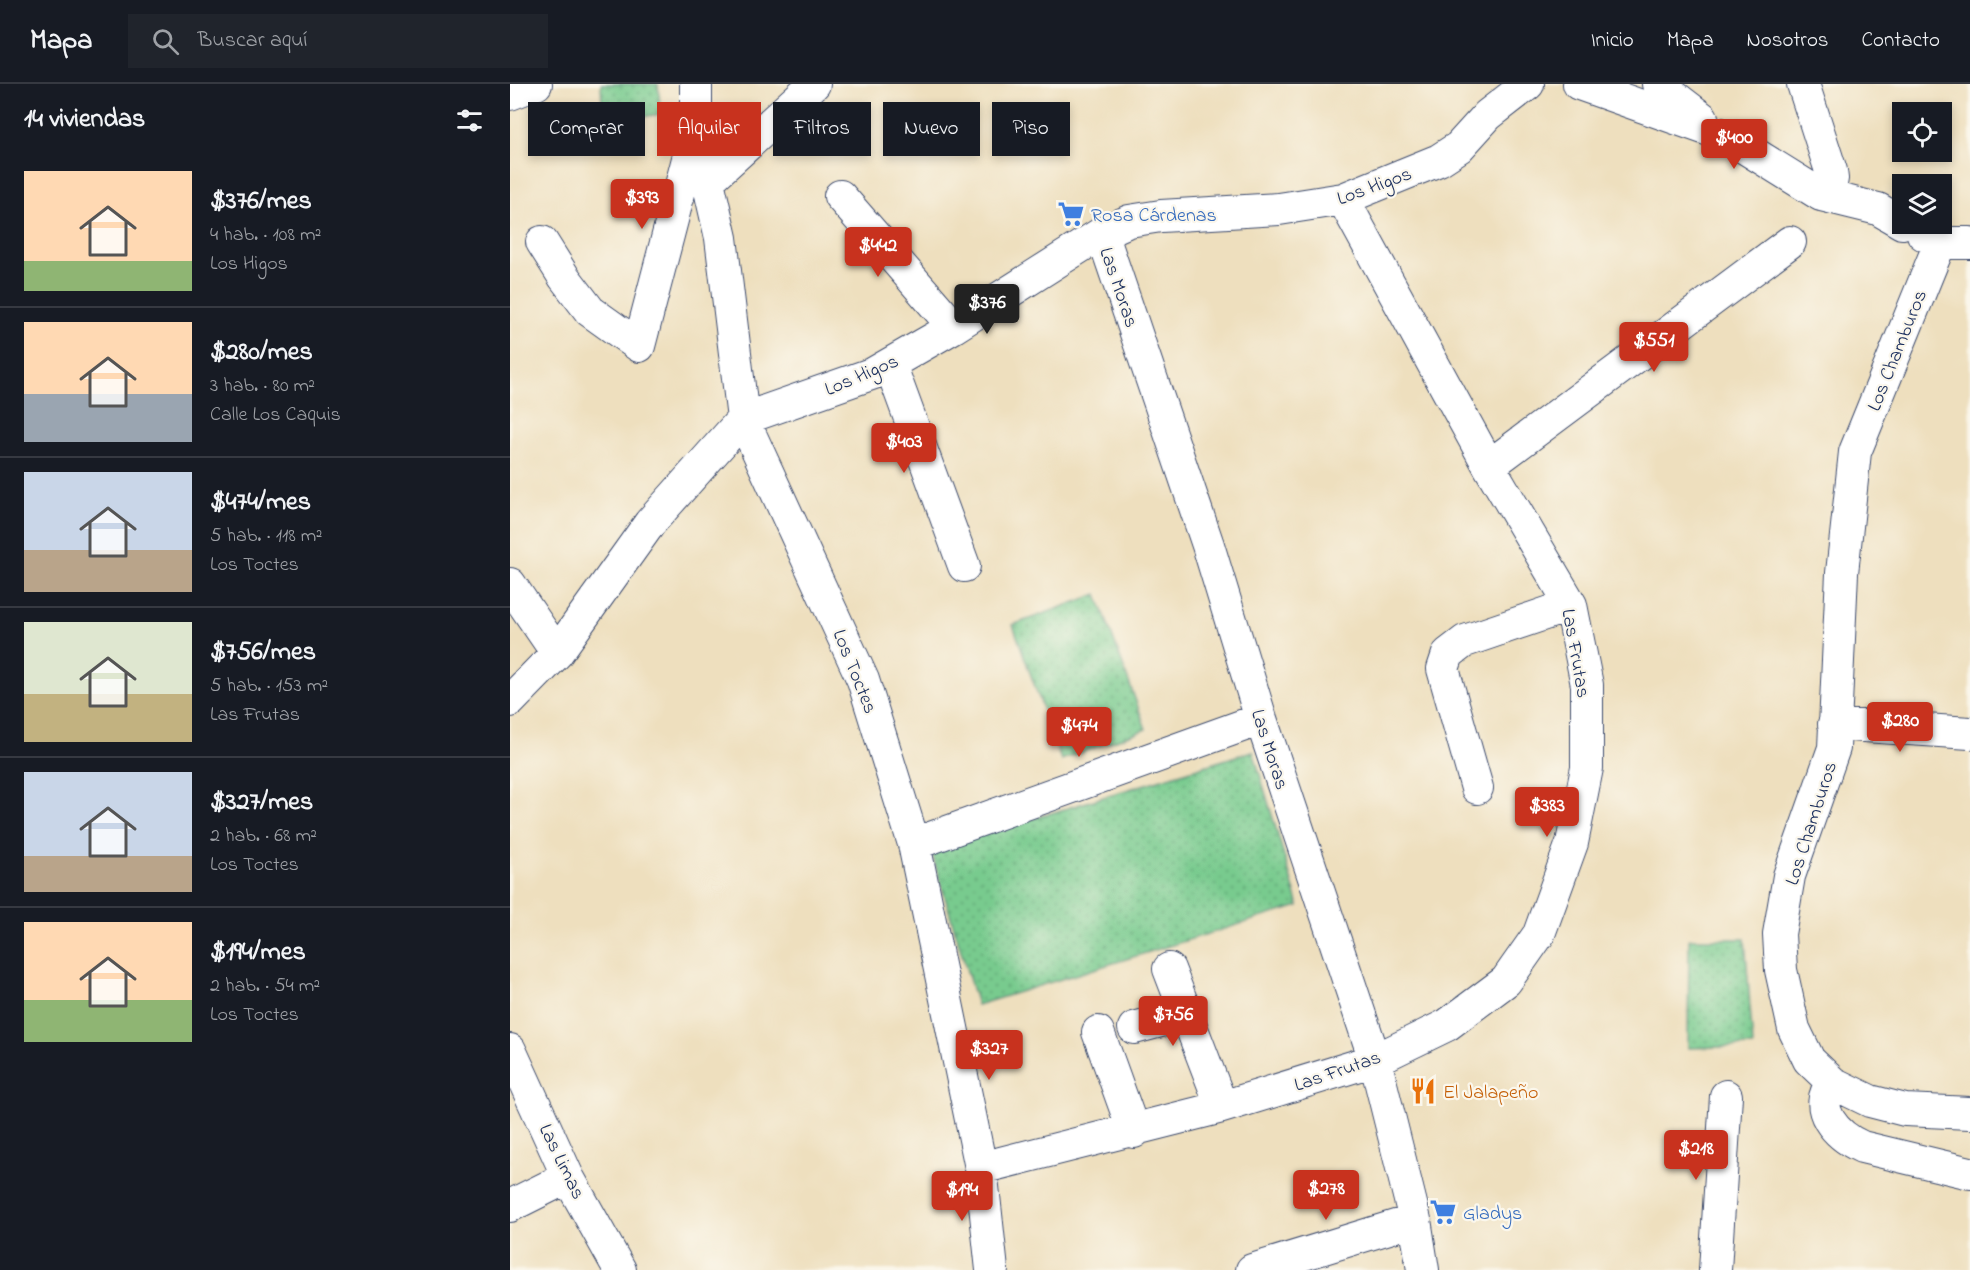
<!DOCTYPE html>
<html lang="es">
<meta charset="utf-8">
<style>
:root{--surface:#171b24;--page:#20242c;--text:#f1f3f6;--muted:#9ea1a6;--line:#363941;--accent:#c8321e}
body{margin:0;font-family:"Indie Flower",sans-serif;background:var(--page);color:var(--text);height:100vh;display:flex;flex-direction:column;font-size:22px;white-space:nowrap}
*{box-sizing:border-box;margin:0}
p{font-size:20px;color:var(--muted)}
.icon{flex:none;width:33px;height:33px;fill:none;stroke:currentColor;stroke-width:2;stroke-linecap:round;stroke-linejoin:round}
.map{position:relative;flex:1;overflow:hidden}
.details{display:flex;flex-direction:column;background:var(--surface);width:510px}
.details>*{flex:none}
.guide{position:absolute;left:18px;top:18px;width:570px;height:54px;display:flex;gap:12px}
.buttons{position:absolute;left:1382px;top:18px;display:grid;gap:12px}
.buttons a{display:grid;place-items:center;width:60px;height:60px;border-radius:0px;background:var(--surface);box-shadow:0 3px 9px #0003;font-size:30px}
.price{position:absolute;translate:-50% -51px;padding:0 14px;border-radius:6px;background:var(--accent);color:#fff;font-size:20px;line-height:39px;filter:drop-shadow(0 2px 3px #0008)}
.price::after{content:'';position:absolute;left:50%;top:36px;width:18px;height:14px;margin-left:-9px;background:inherit;clip-path:polygon(0 0,100% 0,50% 100%)}
.price.current{background:#222;color:#fff}
ul{padding:0;list-style:none}
li{display:flex;align-items:center;gap:18px;height:150px;padding:0 24px}
li+li{border-top:2px solid var(--line)}
li span{display:grid;place-items:center;flex:none;width:168px;height:120px;border-radius:0px;color:#555}
li>.icon{margin-inline-start:auto}
span .icon{width:72px;height:72px;fill:#fffc;stroke-width:1}
li b{font-size:26px}
h2{display:flex;justify-content:space-between;align-items:center;height:72px;padding:0 24px;font-size:26px}
.tag{padding:0 21px;border-radius:0px;background:var(--surface);box-shadow:0 3px 9px #0003;font-size:21px;line-height:54px}
.tag.current{background:var(--accent);color:#fff}
header{display:flex;align-items:center;gap:36px;box-sizing:border-box;height:84px;padding:0 30px;background:var(--surface);border-bottom:2px solid var(--line)}
header strong{font-size:28px}
nav{display:flex;gap:33px;margin-inline-start:auto;font-size:21px}
.search{width:420px;height:54px;background:var(--page);display:flex;align-items:center;gap:15px;box-sizing:border-box;padding:0 21px;border-radius:0px;color:var(--muted);font-size:22px}
main{display:flex;flex:1;min-height:0}
.map>svg:first-child{display:block}
.grass{fill:url(#grass-dots);stroke:#4a7d76;stroke-width:1.5}
.lines{fill:none;stroke-linecap:round;stroke-linejoin:round}
.minor-casing{stroke:#3b496c;stroke-width:34}
.minor{stroke:#fff;stroke-width:32}
.labels{text-anchor:middle;stroke-width:4.5;stroke-linejoin:round;paint-order:stroke}
.street-label{font-size:20px;fill:#1b2f5e;stroke:#fbf7ec}
.shop-label{font-size:20px;fill:#366cbe;stroke:#fbf7ec;text-anchor:start}
.food-label{font-size:20px;fill:#c56008;stroke:#fbf7ec;text-anchor:start}
</style>
<header>
<strong>Mapa</strong>
<div class="search"><svg class="icon" aria-label="search" viewBox="0 0 24 24"><circle cx="10" cy="10" r="6"/><path d="M15 15l6 6"/></svg>Buscar aquí</div>
<nav><a>Inicio</a><a>Mapa</a><a>Nosotros</a><a>Contacto</a></nav>
</header>
<main>
<section class="details">
<h2>14 viviendas<svg class="icon" aria-label="filters" viewBox="0 0 24 24"><path d="M4 7h16M4 17h16"/><circle cx="9" cy="7" r="2"/><circle cx="15" cy="17" r="2"/></svg></h2>
<ul>
<li><span style="background:linear-gradient(#ffd9b3 75%,#8fb573 0)"><svg class="icon" aria-label="home" viewBox="0 0 24 24"><path d="M3 11l9-7 9 7M6 9v11h12V9"/></svg></span><div><b>$376/mes</b><p>4 hab. · 108 m²</p><p>Los Higos</p></div></li>
<li><span style="background:linear-gradient(#ffd9b3 60%,#9aa5b1 0)"><svg class="icon" aria-label="home" viewBox="0 0 24 24"><path d="M3 11l9-7 9 7M6 9v11h12V9"/></svg></span><div><b>$280/mes</b><p>3 hab. · 80 m²</p><p>Calle Los Caquis</p></div></li>
<li><span style="background:linear-gradient(#c9d6e8 65%,#b9a48a 0)"><svg class="icon" aria-label="home" viewBox="0 0 24 24"><path d="M3 11l9-7 9 7M6 9v11h12V9"/></svg></span><div><b>$474/mes</b><p>5 hab. · 118 m²</p><p>Los Toctes</p></div></li>
<li><span style="background:linear-gradient(#dfe7d0 60%,#c2b280 0)"><svg class="icon" aria-label="home" viewBox="0 0 24 24"><path d="M3 11l9-7 9 7M6 9v11h12V9"/></svg></span><div><b>$756/mes</b><p>5 hab. · 153 m²</p><p>Las Frutas</p></div></li>
<li><span style="background:linear-gradient(#c9d6e8 70%,#b9a48a 0)"><svg class="icon" aria-label="home" viewBox="0 0 24 24"><path d="M3 11l9-7 9 7M6 9v11h12V9"/></svg></span><div><b>$327/mes</b><p>2 hab. · 68 m²</p><p>Los Toctes</p></div></li>
<li><span style="background:linear-gradient(#ffd9b3 65%,#8fb573 0)"><svg class="icon" aria-label="home" viewBox="0 0 24 24"><path d="M3 11l9-7 9 7M6 9v11h12V9"/></svg></span><div><b>$194/mes</b><p>2 hab. · 54 m²</p><p>Los Toctes</p></div></li>
</ul>
</section>
<div class="map">
<svg width="1460" height="1186" viewBox="0 0 1460 1186">
<defs>
<pattern id="grass-dots" width="8" height="8" patternUnits="userSpaceOnUse" patternTransform="scale(1.5)"><rect width="8" height="8" fill="#78cb8e"/><path d="M2 2h.1M6 6h.1" fill="none" stroke="#62a577" stroke-width="1.8" stroke-linecap="round"/></pattern>
</defs>
<rect width="100%" height="100%" fill="#fbf7ec"/>
<filter id="ink" filterUnits="userSpaceOnUse"><feTurbulence type="fractalNoise" baseFrequency=".0167" numOctaves="2"/><feDisplacementMap in="SourceGraphic" scale="12" xChannelSelector="R" yChannelSelector="G"/><feConvolveMatrix kernelMatrix="1 2 1 2 8 2 1 2 1" color-interpolation-filters="sRGB"/></filter>
<filter id="wash" filterUnits="userSpaceOnUse"><feTurbulence type="fractalNoise" baseFrequency=".008" numOctaves="4" result="noise"/><feDisplacementMap in="SourceGraphic" scale="24" xChannelSelector="R" yChannelSelector="G"/><feGaussianBlur stdDeviation="1.35" result="paint"/><feColorMatrix in="noise" values="0 0 0 0 0 0 0 0 0 0 0 0 0 0 0 0 0 1.4 0 .05"/><feComposite in="paint" operator="in"/></filter>
<g filter="url(#wash)">
<rect width="100%" height="100%" fill="#eedfbe"/>
<path class="grass" d="M91 0H148L151 30 93 38Z
M587 510 636 645 551 676 503 541Z
M743 667 789 822 467 921 421 766Z
M1179 855H1235L1243 962 1178 964Z"/>
</g>
<g filter="url(#ink)">
<g class="lines">
<g class="minor-casing">
<path id="minor" d="M186 0V45L211 154 233 335 353 596 404 760 471 1084 482 1186
M1069 0 1216 52 1311 111 1368 125 1392 139
M1148 0 1192 34
M1293 0 1321 87 1322 95 1311 111
M0 10 26 0
M198 97 304 0
M330 112 444 243
M592 149 698 461 751 635 865 976 905 1136 913 1186
M1413 150 1430 159H1460
M32 158 54 193 80 227 129 262 185 48
M1430 159 1345 368 1332 489 1324 664 1279 792 1269 850 1271 886 1284 945 1299 976 1323 999 1360 1017 1395 1026 1460 1029
M380 280 454 482
M979 382 1280 158
M0 500 47 569
M0 617 47 569 140 439 233 335 364 289 444 243 592 149 619 137 651 132 769 125 833 115 929 76 949 63 978 31 1018 0
M1324 640 1460 649
M967 704 933 585 938 570 955 557 1061 521
M404 760 751 635
M659 885 712 1023
M624 944 677 930
M588 948 624 1048
M0 966 58 1093 110 1186
M1323 999C1300 1024 1327 1052 1352 1063L1460 1089
M471 1084 712 1023 865 976 937 941 996 897 1029 850 1062 759 1077 684V601L1061 521 979 382 833 115
M0 1122 58 1093
M742 1186 905 1136
M1205 1186 1216 1012"/>
</g>
<use href="#minor" class="minor"/>
</g>
</g>
<defs>
<g id="supermarket-bare" transform="scale(2.07)"><path d="M-6-5.5h2.5l.6 2H6L4.5 2H-2.5L-4.4-4H-6ZM-1.5 3.2a1.3 1.3 0 1 0 .1 0ZM3 3.2a1.3 1.3 0 1 0 .1 0Z" fill="#3f7fe0" stroke="#fbf7ec" stroke-width="2.5" paint-order="stroke"/></g>
<g id="restaurant-bare" transform="scale(2.07)"><path d="M-5-6h1v4h1v-4h1v4h1v-4h1v5L-1.5 .5V6h-2V.5L-5-1ZM5-6V6H3V1.5H1.5Q1.5-4 5-6Z" fill="#e8710a" stroke="#fbf7ec" stroke-width="2.5" paint-order="stroke"/></g>
</defs>
<g fill-rule="evenodd">
<use href="#supermarket-bare" x="561" y="130"/>
<use href="#restaurant-bare" x="913" y="1007"/>
<use href="#supermarket-bare" x="933" y="1128"/>
</g>
<g class="labels">
<g class="street-label">
<text transform="translate(864 101) rotate(-20)" y="7">Los Higos</text>
<text transform="translate(610 203) rotate(71)" y="7">Las Moras</text>
<text transform="translate(1386 266) rotate(-68)" y="7">Los Chamburos</text>
<text transform="translate(351 290) rotate(-23)" y="7">Los Higos</text>
<text transform="translate(1067 569) rotate(80)" y="7">Las Frutas</text>
<text transform="translate(346 587) rotate(68)" y="7">Los Toctes</text>
<text transform="translate(761 665) rotate(72)" y="7">Las Moras</text>
<text transform="translate(1300 739) rotate(-72)" y="7">Los Chamburos</text>
<text transform="translate(827 986) rotate(-19)" y="7">Las Frutas</text>
<text transform="translate(53 1077) rotate(64)" y="7">Las Limas</text>
</g>
<g class="shop-label">
<text x="581" y="137">Rosa Cárdenas</text>
<text x="953" y="1135">Gladys</text>
</g>
<g class="food-label">
<text x="933" y="1014">El Jalapeño</text>
</g>
</g>
</svg>
<div class="buttons">
<a><svg class="icon" aria-label="locate" viewBox="0 0 24 24"><circle cx="12" cy="12" r="6"/><path d="M12 2v4M12 18v4M2 12h4M18 12h4"/></svg></a>
<a><svg class="icon" aria-label="layers" viewBox="0 0 24 24"><path d="M12 4l9 5-9 5-9-5zM3 14l9 5 9-5"/></svg></a>
</div>
<b class="price" style="left:1224px;top:86px">$400</b>
<b class="price" style="left:132px;top:146px">$393</b>
<b class="price" style="left:368px;top:194px">$442</b>
<b class="price current" style="left:477px;top:251px">$376</b>
<b class="price" style="left:1144px;top:289px">$551</b>
<b class="price" style="left:394px;top:390px">$403</b>
<b class="price" style="left:1390px;top:669px">$280</b>
<b class="price" style="left:569px;top:674px">$474</b>
<b class="price" style="left:1037px;top:754px">$383</b>
<b class="price" style="left:663px;top:963px">$756</b>
<b class="price" style="left:479px;top:997px">$327</b>
<b class="price" style="left:1186px;top:1097px">$218</b>
<b class="price" style="left:816px;top:1137px">$278</b>
<b class="price" style="left:452px;top:1138px">$194</b>
<div class="guide">
<a class="tag">Comprar</a>
<a class="tag current">Alquilar</a>
<a class="tag">Filtros</a>
<a class="tag">Nuevo</a>
<a class="tag">Piso</a>
</div>
</div>
</main>
